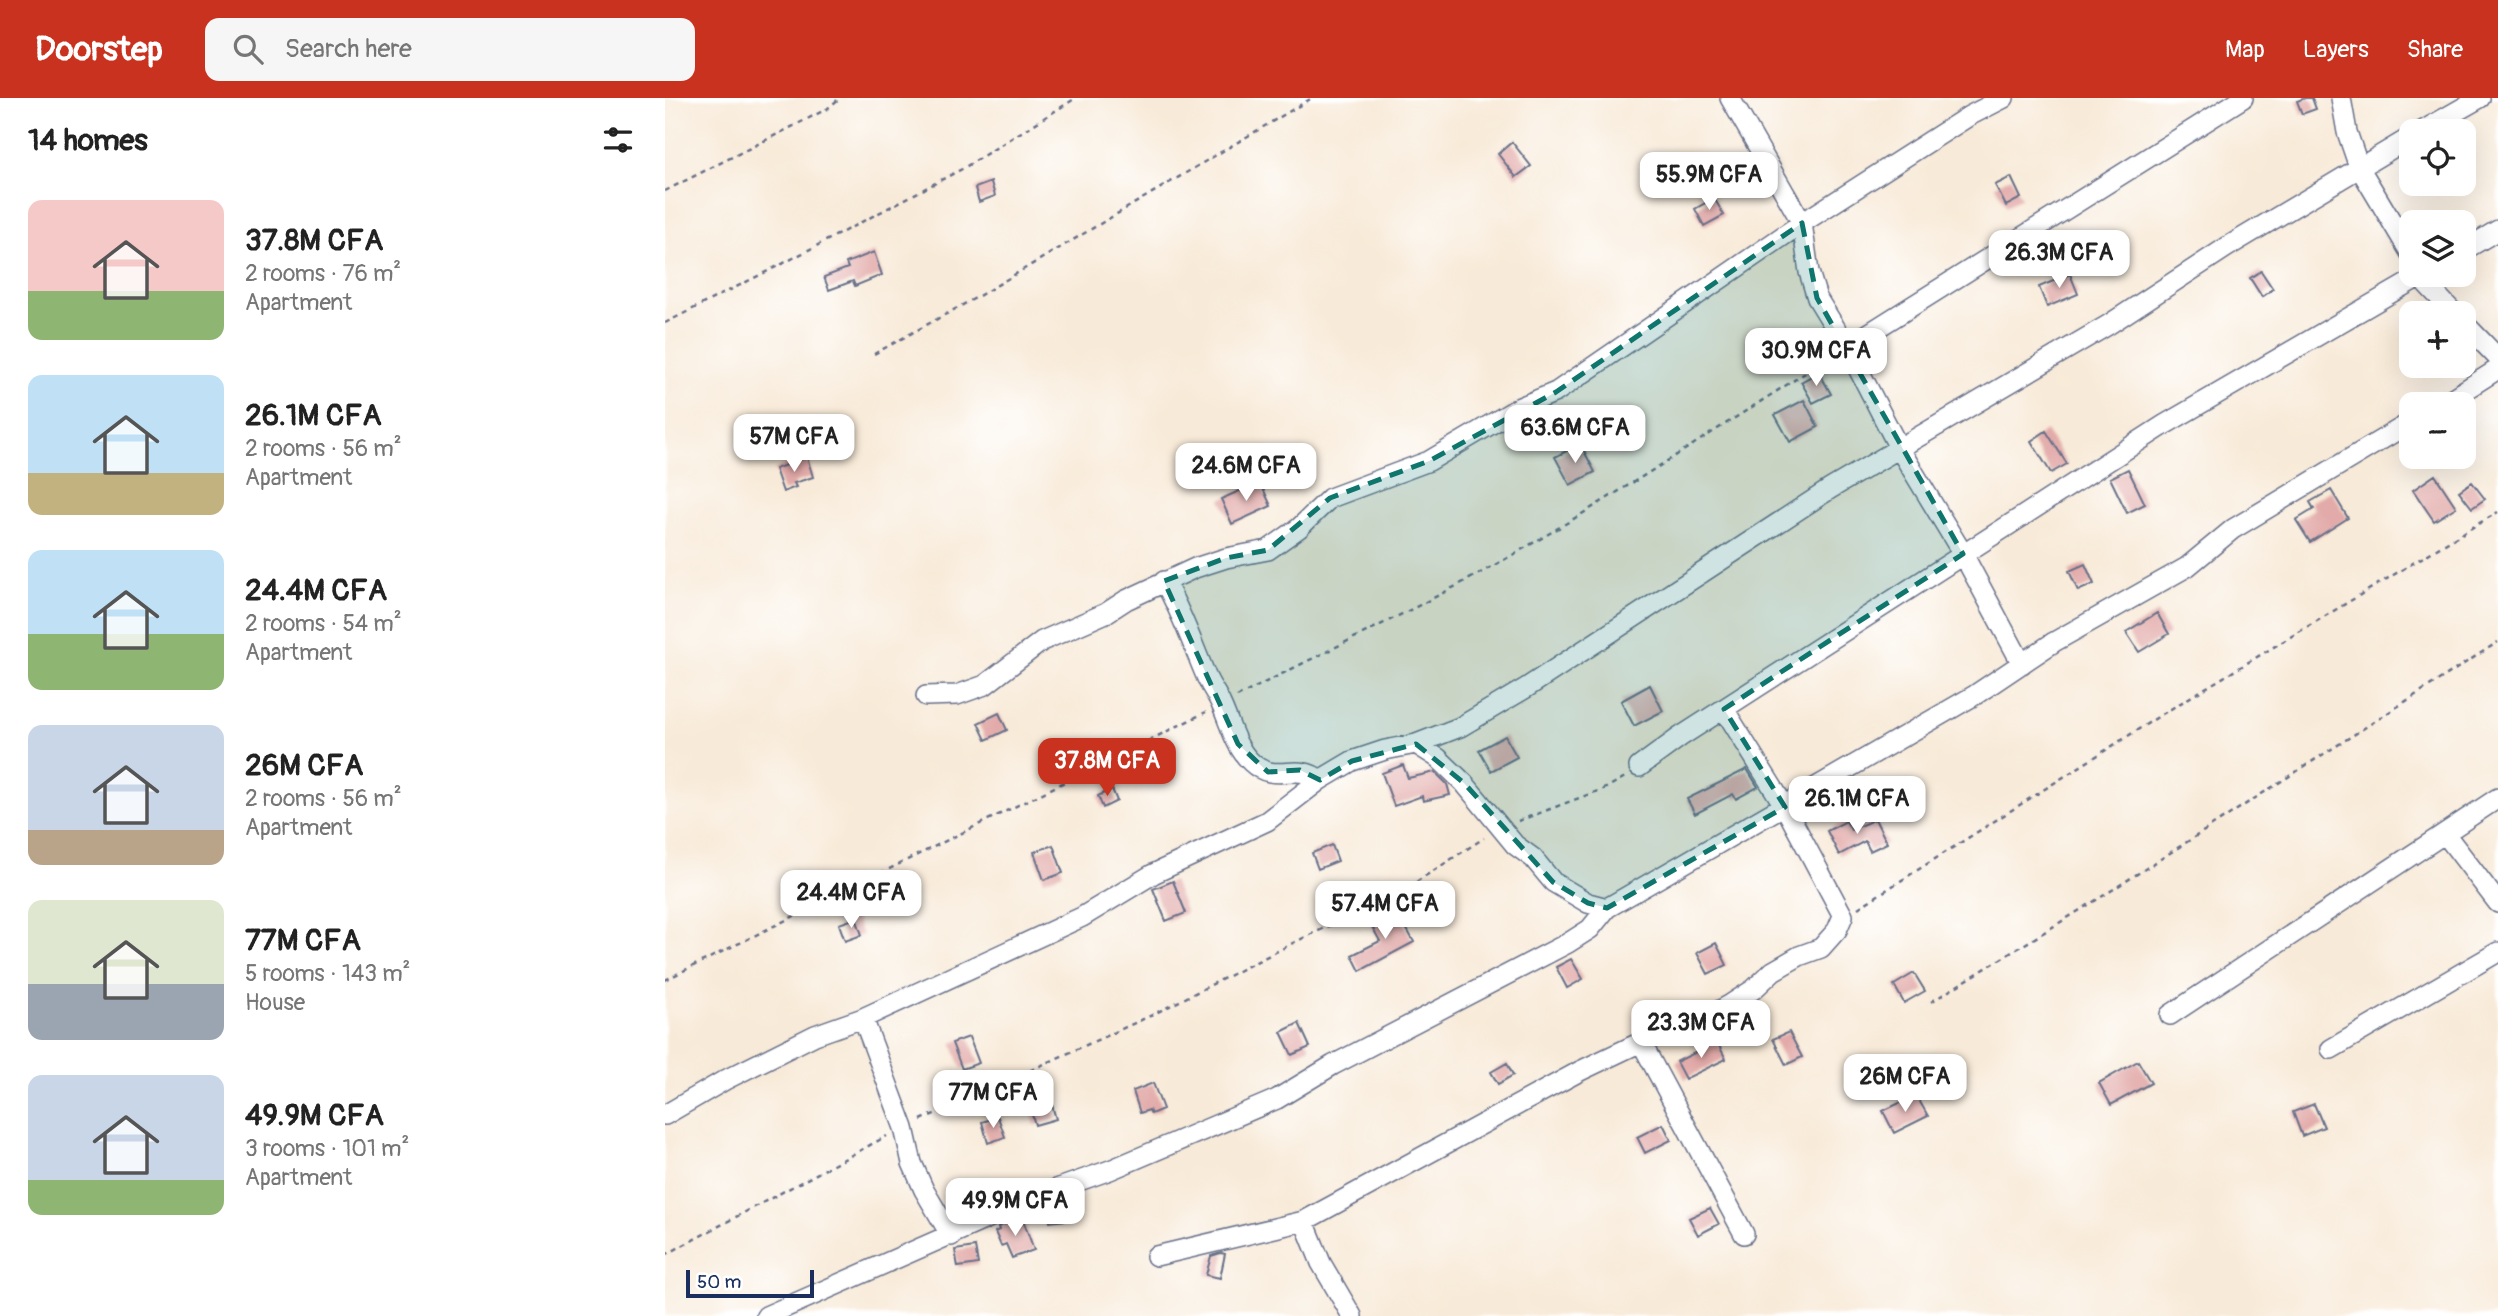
<!DOCTYPE html>
<meta charset="utf-8">
<style>
:root{--surface:#fff;--page:#f6f6f6;--text:#222;--muted:#767676;--accent:#c8321e}
body{margin:0;font-family:Pangolin,sans-serif;background:var(--page);color:var(--text);height:100vh;display:flex;flex-direction:column;font-size:26px;white-space:nowrap}
*{box-sizing:border-box;margin:0}
p{font-size:23px;color:var(--muted)}
.icon{flex:none;width:38px;height:38px;fill:none;stroke:currentColor;stroke-width:2;stroke-linecap:round;stroke-linejoin:round}
.map{position:relative;flex:1;overflow:hidden}
.details{display:flex;flex-direction:column;background:var(--surface);width:665px}
.details>*{flex:none}
.tools{position:absolute;left:1734px;top:21px;display:grid;gap:14px}
.tools a{display:grid;place-items:center;width:77px;height:77px;border-radius:14px;background:var(--surface);box-shadow:0 7px 28px #0002;font-size:35px}
.scale{position:absolute;left:21px;bottom:18px;width:128px;box-sizing:border-box;padding-left:7px;border:4px solid #1b2f5e;border-top:0;font-size:19px;line-height:24px;white-space:nowrap;color:#1b2f5e;-webkit-text-stroke:5px #fff;paint-order:stroke}
.price{position:absolute;translate:-50% -60px;padding:0 16px;border-radius:14px;background:#fff;color:#222;font-size:23px;line-height:46px;filter:drop-shadow(0 2px 4px #0008)}
.price::after{content:'';position:absolute;left:50%;top:42px;width:21px;height:16px;margin-left:-10px;background:inherit;clip-path:polygon(0 0,100% 0,50% 100%)}
.price.selected{background:var(--accent);color:#fff}
ul{padding:0;list-style:none}
li{display:flex;align-items:center;gap:21px;height:175px;padding:0 28px}
li span{display:grid;place-items:center;flex:none;width:196px;height:140px;border-radius:14px;color:#555}
li>.icon{margin-inline-start:auto}
span .icon{width:84px;height:84px;fill:#fffc;stroke-width:1}
li b{font-size:30px}
h2{display:flex;justify-content:space-between;align-items:center;height:84px;padding:0 28px;font-size:30px}
header{display:flex;align-items:center;gap:42px;box-sizing:border-box;height:98px;padding:0 35px;background:var(--accent);color:#fff}
header strong{font-size:33px}
nav{display:flex;gap:38px;margin-inline-start:auto;font-size:24px}
.search{width:490px;height:63px;background:var(--page);display:flex;align-items:center;gap:18px;box-sizing:border-box;padding:0 24px;border-radius:14px;color:var(--muted);font-size:26px}
main{display:flex;flex:1;min-height:0}
.map>svg:first-child{display:block}
.building{fill:#e2aaa9}
.lines{fill:none;stroke-linecap:round;stroke-linejoin:round}
.minor-casing{stroke:#687089;stroke-width:22}
.path{stroke:#687089;stroke-width:2.5;stroke-dasharray:5 5;stroke-linecap:butt}
.minor{stroke:#fff;stroke-width:19}
.marked{fill:#0f766e;fill-opacity:0.2;stroke:#0f766e;stroke-width:5;stroke-dasharray:14 9;stroke-linejoin:round}
</style>
<header>
<strong>Doorstep</strong>
<div class="search"><svg class="icon" aria-label="search" viewBox="0 0 24 24"><circle cx="10" cy="10" r="6"/><path d="M15 15l6 6"/></svg>Search here</div>
<nav><a>Map</a><a>Layers</a><a>Share</a></nav>
</header>
<main>
<section class="details">
<h2>14 homes<svg class="icon" aria-label="filters" viewBox="0 0 24 24"><path d="M4 7h16M4 17h16"/><circle cx="9" cy="7" r="2"/><circle cx="15" cy="17" r="2"/></svg></h2>
<ul>
<li><span style="background:linear-gradient(#f6c9c9 65%,#8fb573 0)"><svg class="icon" aria-label="home" viewBox="0 0 24 24"><path d="M3 11l9-7 9 7M6 9v11h12V9"/></svg></span><div><b>37.8M CFA</b><p>2 rooms · 76 m²</p><p>Apartment</p></div></li>
<li><span style="background:linear-gradient(#bfe0f5 70%,#c2b280 0)"><svg class="icon" aria-label="home" viewBox="0 0 24 24"><path d="M3 11l9-7 9 7M6 9v11h12V9"/></svg></span><div><b>26.1M CFA</b><p>2 rooms · 56 m²</p><p>Apartment</p></div></li>
<li><span style="background:linear-gradient(#bfe0f5 60%,#8fb573 0)"><svg class="icon" aria-label="home" viewBox="0 0 24 24"><path d="M3 11l9-7 9 7M6 9v11h12V9"/></svg></span><div><b>24.4M CFA</b><p>2 rooms · 54 m²</p><p>Apartment</p></div></li>
<li><span style="background:linear-gradient(#c9d6e8 75%,#b9a48a 0)"><svg class="icon" aria-label="home" viewBox="0 0 24 24"><path d="M3 11l9-7 9 7M6 9v11h12V9"/></svg></span><div><b>26M CFA</b><p>2 rooms · 56 m²</p><p>Apartment</p></div></li>
<li><span style="background:linear-gradient(#dfe7d0 60%,#9aa5b1 0)"><svg class="icon" aria-label="home" viewBox="0 0 24 24"><path d="M3 11l9-7 9 7M6 9v11h12V9"/></svg></span><div><b>77M CFA</b><p>5 rooms · 143 m²</p><p>House</p></div></li>
<li><span style="background:linear-gradient(#c9d6e8 75%,#8fb573 0)"><svg class="icon" aria-label="home" viewBox="0 0 24 24"><path d="M3 11l9-7 9 7M6 9v11h12V9"/></svg></span><div><b>49.9M CFA</b><p>3 rooms · 101 m²</p><p>Apartment</p></div></li>
</ul>
</section>
<div class="map">
<svg width="1833" height="1218" viewBox="0 0 1833 1218">
<rect width="100%" height="100%" fill="#fff"/>
<filter id="ink" filterUnits="userSpaceOnUse"><feTurbulence type="fractalNoise" baseFrequency=".0143" numOctaves="2"/><feDisplacementMap in="SourceGraphic" scale="14" xChannelSelector="R" yChannelSelector="G"/><feConvolveMatrix kernelMatrix="1 2 1 2 8 2 1 2 1" color-interpolation-filters="sRGB"/></filter>
<filter id="wash" filterUnits="userSpaceOnUse"><feTurbulence type="fractalNoise" baseFrequency=".00686" numOctaves="4" result="noise"/><feDisplacementMap in="SourceGraphic" scale="28" xChannelSelector="R" yChannelSelector="G"/><feGaussianBlur stdDeviation="1.57" result="paint"/><feColorMatrix in="noise" values="0 0 0 0 0 0 0 0 0 0 0 0 0 0 0 0 0 1.4 0 .05"/><feComposite in="paint" operator="in"/></filter>
<g filter="url(#wash)">
<rect width="100%" height="100%" fill="#f8ead8"/>
<g id="blocks">
<path class="building" d="M1640 0H1647L1651 11 1637 16 1632 3Z
M847 44 866 68 851 79 833 56Z
M1346 79 1356 100 1341 108 1330 87Z
M326 84 330 98 314 104 310 90Z
M1049 100 1059 117 1039 128 1030 111Z
M209 154 217 177 190 188 188 183 164 192 159 179 183 170 181 165Z
M1596 173 1608 191 1597 199 1585 180Z
M1405 176 1413 196 1382 209 1374 189Z
M1154 274 1166 296 1148 305 1136 284Z
M1139 302 1153 329 1125 344 1110 317Z
M1381 333 1402 366 1386 375 1366 343Z
M911 348 914 353 918 351 930 374 905 387 890 359Z
M142 359 148 379 129 385 131 389 118 394 110 371Z
M1463 371 1480 406 1462 415 1445 380Z
M1770 377 1791 409 1769 423 1748 392Z
M595 384 606 408 567 426 556 401Z
M1807 384 1820 401 1807 410 1794 393Z
M1666 392 1683 420 1645 444 1631 422 1649 411 1645 404Z
M1420 466 1429 486 1413 493 1404 473Z
M1492 515 1504 536 1474 554 1461 534Z
M985 587 998 613 969 628 956 603Z
M334 615 342 632 321 642 313 625Z
M840 638 852 659 826 673 814 652Z
M738 667 743 680 770 674 782 686 785 697 758 703 757 698 729 708 717 675Z
M1082 671 1093 689 1071 701 1068 696 1030 716 1022 701Z
M447 691 452 703 438 710 433 698Z
M1210 721 1222 745 1205 753 1200 743 1174 757 1162 733 1181 723 1186 732Z
M388 747 398 775 379 782 369 754Z
M667 747 673 763 653 771 647 755Z
M508 783 521 815 501 823 488 791Z
M732 813 749 844 695 873 687 857 715 843 706 827Z
M191 820 197 837 180 843 174 826Z
M1051 845 1062 867 1043 876 1032 855Z
M906 861 918 881 902 890 891 869Z
M1249 875 1260 893 1239 905 1229 887Z
M634 925 645 949 627 957 616 934Z
M1124 934 1137 959 1121 967 1108 941Z
M304 939 314 965 297 971 287 945Z
M1052 944 1061 961 1020 981 1011 964Z
M1473 963 1486 985 1446 1007 1434 985Z
M842 965 848 977 833 986 826 974Z
M488 985 498 1011 486 1016 484 1012 475 1015 468 993Z
M383 993 391 1021 370 1027 362 999Z
M1251 997 1263 1018 1229 1035 1218 1013Z
M1649 1006 1659 1029 1637 1038 1628 1014Z
M333 1019 340 1039 323 1045 317 1024Z
M998 1026 1006 1042 980 1055 972 1039Z
M399 1101 402 1122 385 1124 382 1107Z
M1045 1110 1054 1126 1033 1137 1024 1120Z
M357 1119 369 1152 347 1160 341 1146 336 1148 330 1134 334 1132 333 1129Z
M310 1149 313 1166 293 1169 290 1152Z
M556 1155 560 1156 555 1180 541 1177 546 1158Z"/>
</g>
</g>
<g filter="url(#ink)">
<use href="#blocks" fill-opacity="0" stroke="#687089" stroke-width="2"/>
<g class="lines">
<g class="minor-casing">
<path id="minor" d="M1065 0 1137 125 1144 174 1152 200 1182 249 1234 350 1298 456 1357 566
M1676 0 1682 34 1694 69 1746 156
M1757 33 1815 0
M1799 152 1833 132
M1753 177 1789 215
M1799 225 1833 260
M1182 249 1578 0
M1778 306 1833 271
M499 483C517 515 527 545 541 578 545 588 552 596 556 606 565 625 570 649 586 664 610 687 632 663 655 682
M261 598 292 597 320 587 377 543 441 515 461 502 530 470 561 460 603 452 634 430 665 400 764 363 855 309 891 294 1137 125 1304 18 1339 0
M751 646 773 660 799 685 850 747 868 760 888 784 923 805 942 810
M974 669 1015 639 1499 327 1757 177
M1781 737 1833 805
M1505 917 1833 700
M198 920 239 1030 247 1065 259 1092 286 1138
M976 944 1079 1136
M1666 951 1833 854
M0 1017 60 982 150 937 198 920 417 819 488 776 602 723 655 682 687 663 720 652 751 646 795 629 861 590 1165 391 1443 227 1562 149 1746 39
M639 1123 656 1165 687 1218
M491 1158 639 1123 915 973 976 944 1020 916 1050 915 1066 906 1089 891 1108 873 1134 858 1156 850 1172 832 1178 818 1120 709 1059 611
M101 1218 380 1095 445 1072 612 1001 668 967 903 845 925 831 942 810 1310 597 1389 544 1522 469 1568 431 1746 324"/>
</g>
<path class="path" d="M0 93 162 11 175 0
M0 225 117 166 297 71 411 0
M209 256 312 199 647 0
M572 599C660 553 750 512 837 463 949 399 1058 327 1167 258
M853 723 941 690 960 679
M1193 810 1499 615 1833 414
M0 882 541 614
M1266 904 1441 796 1833 544
M256 1022 485 918 632 843 734 795 819 740
M0 1157 222 1038"/>
<use href="#minor" class="minor"/>
</g>
</g>
<path class="marked" d="M1137 125 1152 200 1298 456 1059 611 1120 709 942 810 923 805 888 784 799 685 751 646 687 663 655 682 635 672 603 674 573 646 499 483 561 460 603 452 665 400 764 363 891 294Z"/>
</svg>
<div class="tools">
<a><svg class="icon" aria-label="locate" viewBox="0 0 24 24"><circle cx="12" cy="12" r="6"/><path d="M12 2v4M12 18v4M2 12h4M18 12h4"/></svg></a>
<a><svg class="icon" aria-label="layers" viewBox="0 0 24 24"><path d="M12 4l9 5-9 5-9-5zM3 14l9 5 9-5"/></svg></a>
<a>+</a>
<a>−</a>
</div>
<div class="scale">50 m</div>
<b class="price" style="left:1044px;top:114px">55.9M CFA</b>
<b class="price" style="left:1394px;top:192px">26.3M CFA</b>
<b class="price" style="left:1151px;top:290px">30.9M CFA</b>
<b class="price" style="left:910px;top:367px">63.6M CFA</b>
<b class="price" style="left:129px;top:376px">57M CFA</b>
<b class="price" style="left:581px;top:405px">24.6M CFA</b>
<b class="price selected" style="left:442px;top:700px">37.8M CFA</b>
<b class="price" style="left:1192px;top:738px">26.1M CFA</b>
<b class="price" style="left:186px;top:832px">24.4M CFA</b>
<b class="price" style="left:720px;top:843px">57.4M CFA</b>
<b class="price" style="left:1036px;top:962px">23.3M CFA</b>
<b class="price" style="left:1240px;top:1016px">26M CFA</b>
<b class="price" style="left:328px;top:1032px">77M CFA</b>
<b class="price" style="left:350px;top:1140px">49.9M CFA</b>
</div>
</main>
